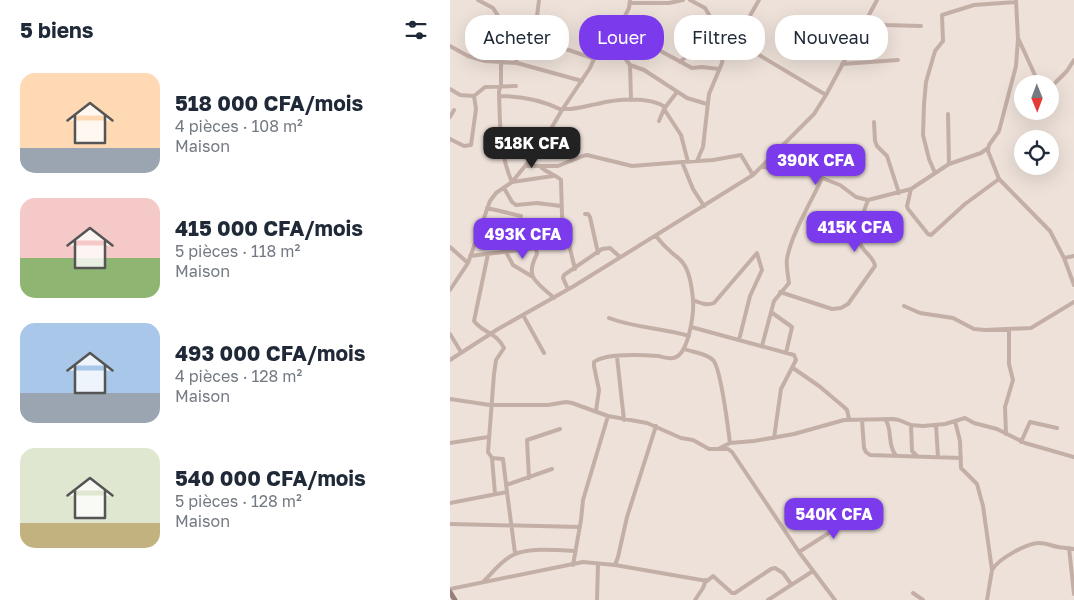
<!DOCTYPE html>
<html lang="fr">
<meta charset="utf-8">
<style>
:root{--surface:#fff;--page:#f6f6f7;--text:#1f2937;--muted:#747a83;--accent:#7c3aed}
body{margin:0;font-family:"Golos Text",sans-serif;background:var(--page);color:var(--text);height:100vh;display:flex;flex-direction:column;font-size:19px;white-space:nowrap}
*{box-sizing:border-box;margin:0}
p{font-size:16px;color:var(--muted)}
.icon{flex:none;width:28px;height:28px;fill:none;stroke:currentColor;stroke-width:2;stroke-linecap:round;stroke-linejoin:round}
.map{position:relative;flex:1;overflow:hidden}
.sheet{display:flex;flex-direction:column;background:var(--surface);width:450px}
.sheet>*{flex:none}
.hud{position:absolute;left:15px;top:15px;width:475px;height:45px;display:flex;gap:10px}
.needle{width:32px;rotate:179deg}
.tools{position:absolute;left:564px;top:75px;display:grid;gap:10px}
.tools a{display:grid;place-items:center;width:45px;height:45px;border-radius:50%;background:var(--surface);box-shadow:0 5px 20px #0002;font-size:25px}
.price{position:absolute;translate:-50% -42px;padding:0 11px;border-radius:10px;background:var(--accent);color:#fff;font-size:16px;line-height:32px;filter:drop-shadow(0 1px 2px #0008)}
.price::after{content:'';position:absolute;left:50%;top:30px;width:15px;height:11px;margin-left:-8px;background:inherit;clip-path:polygon(0 0,100% 0,50% 100%)}
.price.on{background:#222;color:#fff}
ul{padding:0;list-style:none}
li{display:flex;align-items:center;gap:15px;height:125px;padding:0 20px}
li span{display:grid;place-items:center;flex:none;width:140px;height:100px;border-radius:15px;color:#555}
li>.icon{margin-inline-start:auto}
span .icon{width:60px;height:60px;fill:#fffc;stroke-width:1}
li b{font-size:21px}
h2{display:flex;justify-content:space-between;align-items:center;height:60px;padding:0 20px;font-size:21px}
.tag{padding:0 18px;border-radius:20px;background:var(--surface);box-shadow:0 5px 20px #0002;font-size:18px;line-height:45px}
.tag.on{background:var(--accent);color:#fff}
main{display:flex;flex:1;min-height:0}
.map>svg:first-child{display:block}
.lines{fill:none;stroke-linecap:round;stroke-linejoin:round}
.street{stroke:#c4afa7;stroke-width:4}
.secondary{stroke:#977f79;stroke-width:5}
</style>
<main>
<section class="sheet">
<h2>5 biens<svg class="icon" aria-label="filters" viewBox="0 0 24 24"><path d="M4 7h16M4 17h16"/><circle cx="9" cy="7" r="2"/><circle cx="15" cy="17" r="2"/></svg></h2>
<ul>
<li><span style="background:linear-gradient(#ffd9b3 75%,#9aa5b1 0)"><svg class="icon" aria-label="home" viewBox="0 0 24 24"><path d="M3 11l9-7 9 7M6 9v11h12V9"/></svg></span><div><b>518 000 CFA/mois</b><p>4 pièces · 108 m²</p><p>Maison</p></div></li>
<li><span style="background:linear-gradient(#f6c9c9 60%,#8fb573 0)"><svg class="icon" aria-label="home" viewBox="0 0 24 24"><path d="M3 11l9-7 9 7M6 9v11h12V9"/></svg></span><div><b>415 000 CFA/mois</b><p>5 pièces · 118 m²</p><p>Maison</p></div></li>
<li><span style="background:linear-gradient(#a9c7e8 70%,#9aa5b1 0)"><svg class="icon" aria-label="home" viewBox="0 0 24 24"><path d="M3 11l9-7 9 7M6 9v11h12V9"/></svg></span><div><b>493 000 CFA/mois</b><p>4 pièces · 128 m²</p><p>Maison</p></div></li>
<li><span style="background:linear-gradient(#dfe7d0 75%,#c2b280 0)"><svg class="icon" aria-label="home" viewBox="0 0 24 24"><path d="M3 11l9-7 9 7M6 9v11h12V9"/></svg></span><div><b>540 000 CFA/mois</b><p>5 pièces · 128 m²</p><p>Maison</p></div></li>
</ul>
</section>
<div class="map">
<svg width="624" height="600" viewBox="0 0 624 600">
<rect width="100%" height="100%" fill="#ede1d9"/>
<g class="lines">
<path class="street" d="M28 0 43 8 59 33 72 43
M240 0 255 8 269 31 274 47 272 63 259 94 253 147 247 161
M566 0 568 39 566 66 549 131 539 145 538 151 549 179 600 231 614 258 624 285
M180 3H219L233 0
M415 22 436 25 471 26
M171 25 205 48 242 68 252 67 269 69
M164 32 171 53 180 65 194 70 237 98 257 104
M286 40 309 0
M569 40 589 84
M84 41 89 0
M0 46 18 56 35 61 67 63 132 81
M51 62V85L49 91C50 122 49 153 62 182L103 176
M230 62 238 55 241 36 269 31 376 95
M66 63C67 57 67 48 72 44 84 35 130 54 144 59
M392 64 448 60
M180 65 181 100
M600 88 617 71 624 60
M0 89 10 95 24 96 35 87 66 86
M49 96C70 96 92 100 112 110
M113 109C125 110 135 106 147 104 166 99 199 96 215 107
M214 109 231 135 238 162
M498 114 499 164
M0 117 4 110
M209 121 214 109 227 92
M424 122 425 141 427 146 437 156 449 193
M0 139 14 146 21 145 26 109 24 96
M232 162 263 160 291 155 303 175
M77 166H108L133 156 137 155 182 166 232 162 243 189 254 206
M91 167C97 173 108 176 111 180L112 216 125 269
M313 167 351 172 372 178 390 185 406 197 418 200 461 189 499 164 531 153 538 148
M485 173 479 159 473 135 474 104 476 82 485 51 493 41 492 15 524 5 566 2
M54 188 62 202 66 205 87 203 111 206
M461 189 457 206 458 209 478 234 481 235 515 204 549 179
M37 208 71 216
M135 214H138L140 217 148 253
M0 247 18 263
M56 252 63 265 83 277
M20 256 86 248 87 254C74 278 87 282 104 298
M614 258 624 256
M118 289 113 278 114 275 152 249 160 248 170 257
M0 290 18 263 40 201 46 193 62 182 89 149 112 110 140 68 148 50 173 20 179 8 180 0
M330 292 382 309 391 308 398 304 425 266C424 258 416 254 412 247 404 233 413 214 418 200
M243 300C250 303 257 306 264 303L307 253 312 270 300 296 289 340
M454 306 470 313 503 318 524 329 535 330 581 328 624 302
M321 312 342 327 336 353
M73 315 94 353
M159 318C185 328 212 328 239 336
M241 327 344 355 346 360 331 389 324 438
M0 334 11 352
M312 346 324 301 339 283C338 275 336 266 337 259 341 234 362 201 372 178
M234 349C242 352 256 353 263 360 271 368 278 428 280 443
M167 357 174 420
M0 360 48 329 124 286 303 175 364 114 376 95 427 0
M343 368 369 386 394 407 397 410 399 419
M0 399 40 405H98L116 402 122 403 158 416 197 423 231 438 243 440 259 449H278L282 452 349 552 385 600
M146 411 149 390 144 366V362C155 353 194 355 208 356 213 357 218 359 223 358 239 356 244 312 243 300 242 288 240 272 233 263 229 257 223 255 219 250 214 246 210 241 206 236
M435 419C443 429 437 444 445 454
M412 420 414 448 416 452 420 455 511 458
M505 421 510 441 511 468 527 484 533 506 542 570 537 600
M461 425 462 451 467 456
M486 425 488 457
M556 434 555 407 563 380 559 364V329
M571 442 580 422 607 428
M0 443 38 437
M270 448 280 443 304 441 344 434 394 420 443 419 449 420 461 425 473 426 495 424 515 418 524 423 547 429 575 443 624 457
M42 458 45 494
M79 478 77 440 110 429
M56 485 102 469
M57 492 65 553
M0 503 57 492 53 459 42 458 38 452 44 374 46 360 54 348C46 332 33 333 24 321L38 254
M0 524 130 527
M619 548 624 594
M349 552 410 513
M123 565 131 520 133 500 158 416
M165 565 168 557 177 517 206 426
M542 570C548 559 577 543 589 543 596 543 602 546 608 547 613 548 619 548 624 549
M34 581C43 572 51 561 63 555 78 547 109 550 126 551
M0 589 133 562 165 565 257 581 263 576 282 593H285L321 569 325 568 333 573 341 584
M463 593 473 600
M147 600 148 564
M245 600 253 588 256 580
M318 600 363 571"/>
<path class="secondary" d="M0 592 5 600"/>
</g>
</svg>
<div class="tools">
<a><svg class="needle" viewBox="-14 -14 28 28"><path d="M0-13l5 13h-10z" fill="#e53935"/><path d="M0 13l5-13h-10z" fill="#747a83"/></svg></a>
<a><svg class="icon" aria-label="locate" viewBox="0 0 24 24"><circle cx="12" cy="12" r="6"/><path d="M12 2v4M12 18v4M2 12h4M18 12h4"/></svg></a>
</div>
<b class="price on" style="left:82px;top:169px">518K CFA</b>
<b class="price" style="left:366px;top:186px">390K CFA</b>
<b class="price" style="left:405px;top:253px">415K CFA</b>
<b class="price" style="left:73px;top:260px">493K CFA</b>
<b class="price" style="left:384px;top:540px">540K CFA</b>
<div class="hud">
<a class="tag">Acheter</a>
<a class="tag on">Louer</a>
<a class="tag">Filtres</a>
<a class="tag">Nouveau</a>
</div>
</div>
</main>
